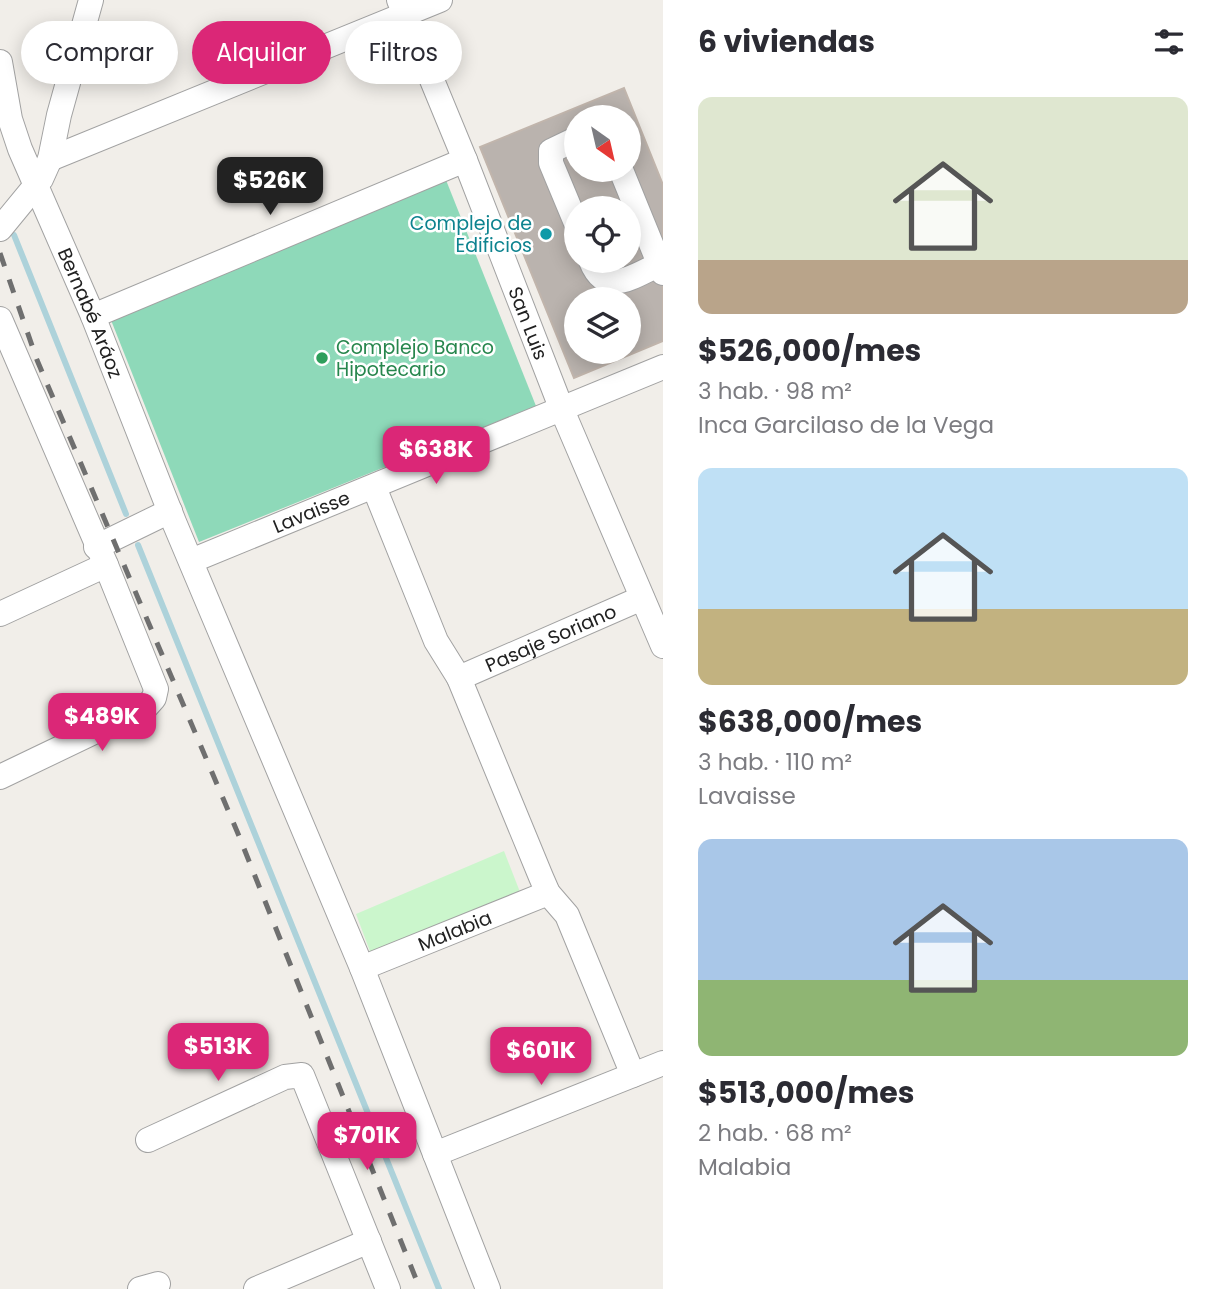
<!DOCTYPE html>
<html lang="es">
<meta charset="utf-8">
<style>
:root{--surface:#fff;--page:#f2f2f3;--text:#2b2b33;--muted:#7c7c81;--accent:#db2777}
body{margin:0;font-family:Poppins,sans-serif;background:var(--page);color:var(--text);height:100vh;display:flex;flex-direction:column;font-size:26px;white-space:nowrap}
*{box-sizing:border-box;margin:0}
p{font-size:23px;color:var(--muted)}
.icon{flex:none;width:38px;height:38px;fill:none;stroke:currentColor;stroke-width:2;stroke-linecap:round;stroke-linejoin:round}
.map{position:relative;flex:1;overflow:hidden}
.side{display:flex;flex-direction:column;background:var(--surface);width:560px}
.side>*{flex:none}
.hud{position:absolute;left:21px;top:21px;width:536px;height:63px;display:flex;gap:14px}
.needle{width:46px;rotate:146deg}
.fabs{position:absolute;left:564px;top:105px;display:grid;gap:14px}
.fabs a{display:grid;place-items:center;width:77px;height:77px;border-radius:50%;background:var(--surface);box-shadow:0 4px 18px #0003;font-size:35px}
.price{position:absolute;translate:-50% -60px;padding:0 16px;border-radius:14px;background:var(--accent);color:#fff;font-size:23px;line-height:46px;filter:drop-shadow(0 2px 4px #0008)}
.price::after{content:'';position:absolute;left:50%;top:42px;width:21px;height:16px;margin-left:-10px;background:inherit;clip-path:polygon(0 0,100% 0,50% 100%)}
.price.on{background:#222;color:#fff}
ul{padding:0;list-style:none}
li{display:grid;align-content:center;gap:14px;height:371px;padding:0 35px}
li span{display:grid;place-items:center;height:217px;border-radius:14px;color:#555}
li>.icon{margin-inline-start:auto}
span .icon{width:126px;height:126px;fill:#fffc;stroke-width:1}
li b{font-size:30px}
h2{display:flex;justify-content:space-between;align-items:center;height:84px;padding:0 35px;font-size:30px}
.chip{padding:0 24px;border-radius:32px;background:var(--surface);box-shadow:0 4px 18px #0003;font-size:24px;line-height:63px}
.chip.on{background:var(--accent);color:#fff}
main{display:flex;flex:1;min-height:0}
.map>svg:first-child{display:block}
.park{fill:#cbf6cc}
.pitch{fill:#8ed9b9}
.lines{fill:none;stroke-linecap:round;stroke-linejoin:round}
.stream{stroke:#add2da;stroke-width:6}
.building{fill:#bab3ae;stroke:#c1b5ac;stroke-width:2;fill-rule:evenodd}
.minor-casing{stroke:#a2a2a2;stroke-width:26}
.minor{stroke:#fff;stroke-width:24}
.rail{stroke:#6f6f6f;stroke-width:5;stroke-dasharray:14 14;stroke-linecap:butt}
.culture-dot{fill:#0f9aa8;stroke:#fff;stroke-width:2.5}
.leisure-dot{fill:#2e9e5b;stroke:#fff;stroke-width:2.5}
.labels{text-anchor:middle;stroke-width:5;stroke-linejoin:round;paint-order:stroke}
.culture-label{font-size:19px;fill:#0d838f;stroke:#fff;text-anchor:end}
.street-label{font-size:19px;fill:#212121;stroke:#fff}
.leisure-label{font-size:19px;fill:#27864d;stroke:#fff;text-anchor:start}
</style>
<main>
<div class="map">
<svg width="663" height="1289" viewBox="0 0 663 1289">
<rect width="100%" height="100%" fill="#f1eee9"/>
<path class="park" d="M504 851 520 892 371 954 356 914Z"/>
<path class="pitch" d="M444 175 536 406 199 542 107 310Z"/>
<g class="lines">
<path class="stream" d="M14 235 126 514
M138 545 439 1289"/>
</g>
<path class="building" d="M624 88 663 185V341L574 378 480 147ZM576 117H628V170H576ZM576 208H628V261H576ZM576 299H628V352H576Z"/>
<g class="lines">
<g class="minor-casing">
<g id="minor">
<path id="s1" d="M399 0 465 160 562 410 663 646"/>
<path id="s2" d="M0 62 10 119 20 149 93 316 174 522 362 968 488 1289"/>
<path d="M576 139 551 151V163L576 223"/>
<path d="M50 159 440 0"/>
<path d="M621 170 663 273"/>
<path d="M0 229 41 179 50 159 59 115 91 0"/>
<path d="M591 261C606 298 633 276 660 264"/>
<path d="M93 316 465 160"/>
<path d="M0 319 106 565 156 689 154 698 146 707 0 777"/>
<path d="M374 487 436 641 459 678 541 877 548 893 567 915 633 1075"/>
<path d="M96 547 170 511"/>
<path id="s3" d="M191 561 663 367"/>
<path d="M0 614 106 565"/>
<path id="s4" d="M459 678 642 598"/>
<path id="s5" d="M362 968 548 893"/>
<path d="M148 1140 285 1077 302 1075 388 1289"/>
<path d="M435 1154 663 1063"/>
<path d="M140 1289 158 1284"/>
<path d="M256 1289 369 1241"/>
</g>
</g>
<use href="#minor" class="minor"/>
<path class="rail" d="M0 253 37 360 239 836 420 1289"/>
</g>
<circle class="culture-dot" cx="546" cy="234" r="7"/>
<circle class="leisure-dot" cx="322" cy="358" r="7"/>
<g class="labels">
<g class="culture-label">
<text x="532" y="230">Complejo de<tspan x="532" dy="22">Edificios</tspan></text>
</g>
<g class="street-label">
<text dy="7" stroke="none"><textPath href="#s2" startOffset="268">Bernabé Aráoz</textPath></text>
<text dy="7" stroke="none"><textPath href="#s1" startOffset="348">San Luis</textPath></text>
<text dy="7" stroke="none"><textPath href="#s3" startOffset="130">Lavaisse</textPath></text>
<text dy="7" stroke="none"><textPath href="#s4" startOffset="100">Pasaje Soriano</textPath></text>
<text dy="7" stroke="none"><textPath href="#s5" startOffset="100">Malabia</textPath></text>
</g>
<g class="leisure-label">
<text x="336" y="354">Complejo Banco<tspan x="336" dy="22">Hipotecario</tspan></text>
</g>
</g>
</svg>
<div class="fabs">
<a><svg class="needle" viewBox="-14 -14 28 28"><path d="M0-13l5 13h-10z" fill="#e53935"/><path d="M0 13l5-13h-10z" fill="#7c7c81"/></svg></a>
<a><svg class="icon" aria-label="locate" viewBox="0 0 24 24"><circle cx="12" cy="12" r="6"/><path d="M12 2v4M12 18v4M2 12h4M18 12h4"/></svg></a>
<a><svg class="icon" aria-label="layers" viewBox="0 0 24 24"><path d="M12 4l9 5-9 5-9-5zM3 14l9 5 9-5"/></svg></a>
</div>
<b class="price on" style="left:270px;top:217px">$526K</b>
<b class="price" style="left:436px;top:486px">$638K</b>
<b class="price" style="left:102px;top:753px">$489K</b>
<b class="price" style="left:218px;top:1083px">$513K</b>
<b class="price" style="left:541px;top:1087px">$601K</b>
<b class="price" style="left:367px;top:1172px">$701K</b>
<div class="hud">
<a class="chip">Comprar</a>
<a class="chip on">Alquilar</a>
<a class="chip">Filtros</a>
</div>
</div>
<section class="side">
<h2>6 viviendas<svg class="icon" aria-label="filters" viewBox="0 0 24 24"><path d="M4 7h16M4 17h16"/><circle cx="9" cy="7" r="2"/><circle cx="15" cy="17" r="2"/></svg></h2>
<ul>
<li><span style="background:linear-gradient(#dfe7d0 75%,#b9a48a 0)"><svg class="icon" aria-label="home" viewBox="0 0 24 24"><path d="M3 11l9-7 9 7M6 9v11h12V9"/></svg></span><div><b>$526,000/mes</b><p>3 hab. · 98 m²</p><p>Inca Garcilaso de la Vega</p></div></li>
<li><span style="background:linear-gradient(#bfe0f5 65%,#c2b280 0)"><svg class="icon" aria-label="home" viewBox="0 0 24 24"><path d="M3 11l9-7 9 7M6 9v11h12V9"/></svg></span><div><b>$638,000/mes</b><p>3 hab. · 110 m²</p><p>Lavaisse</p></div></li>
<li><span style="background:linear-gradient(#a9c7e8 65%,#8fb573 0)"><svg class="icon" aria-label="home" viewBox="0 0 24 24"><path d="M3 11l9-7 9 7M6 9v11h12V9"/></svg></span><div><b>$513,000/mes</b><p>2 hab. · 68 m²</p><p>Malabia</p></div></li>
</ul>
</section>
</main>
